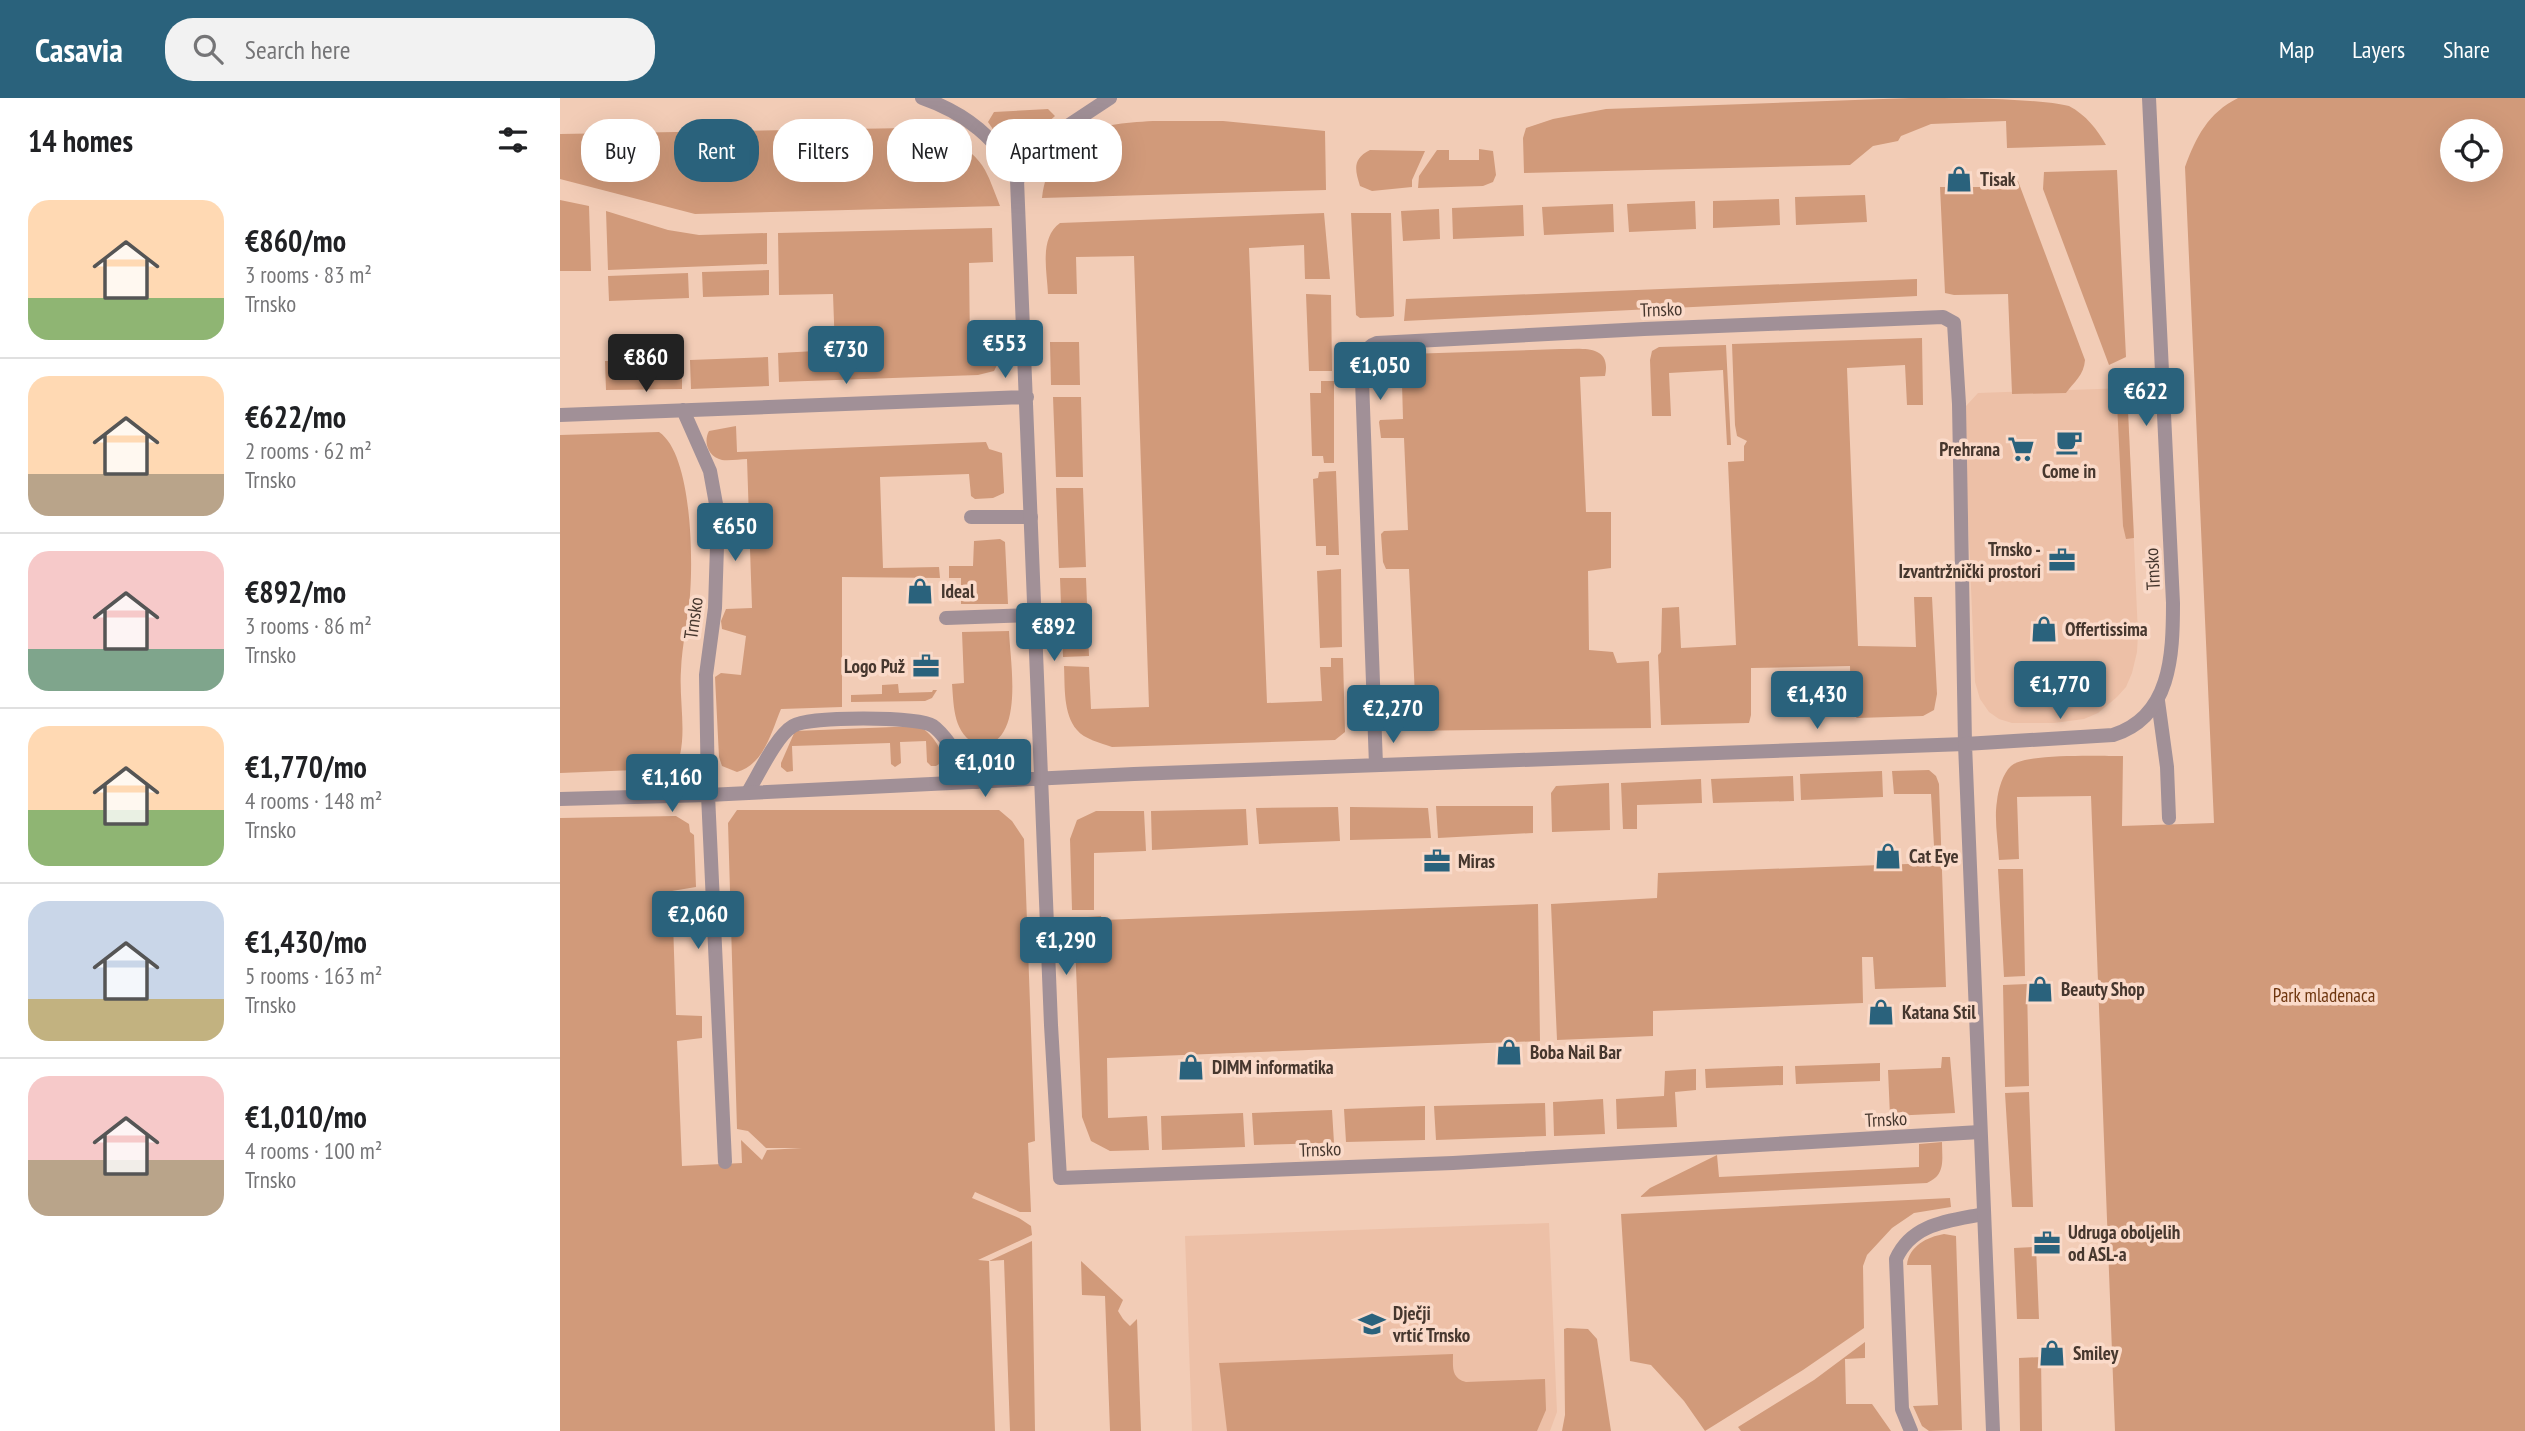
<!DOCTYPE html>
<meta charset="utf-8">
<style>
:root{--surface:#fff;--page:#f2f2f2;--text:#202124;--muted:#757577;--line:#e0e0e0;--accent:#2a627c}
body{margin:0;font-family:"PT Sans Narrow",sans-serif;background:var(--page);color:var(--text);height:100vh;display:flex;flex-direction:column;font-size:26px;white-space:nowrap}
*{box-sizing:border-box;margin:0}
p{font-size:23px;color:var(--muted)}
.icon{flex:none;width:38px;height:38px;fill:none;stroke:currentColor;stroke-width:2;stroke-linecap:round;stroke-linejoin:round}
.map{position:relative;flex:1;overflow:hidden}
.sheet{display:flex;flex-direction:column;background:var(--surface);width:560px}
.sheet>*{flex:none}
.hud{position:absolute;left:21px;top:21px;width:665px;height:63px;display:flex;gap:14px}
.buttons{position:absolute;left:1880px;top:21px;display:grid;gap:14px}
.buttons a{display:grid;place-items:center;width:63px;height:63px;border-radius:50%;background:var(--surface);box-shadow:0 7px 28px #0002;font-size:35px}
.price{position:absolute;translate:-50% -60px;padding:0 16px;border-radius:7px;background:var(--accent);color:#fff;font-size:23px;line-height:46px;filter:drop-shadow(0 2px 4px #0008)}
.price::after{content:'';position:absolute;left:50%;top:42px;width:21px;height:16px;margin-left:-10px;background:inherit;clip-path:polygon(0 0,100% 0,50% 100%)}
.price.current{background:#222;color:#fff}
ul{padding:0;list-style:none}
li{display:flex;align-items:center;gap:21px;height:175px;padding:0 28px}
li+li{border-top:2px solid var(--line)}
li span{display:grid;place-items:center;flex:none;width:196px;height:140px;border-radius:21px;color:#555}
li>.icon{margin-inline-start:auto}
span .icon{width:84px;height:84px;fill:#fffc;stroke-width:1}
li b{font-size:30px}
h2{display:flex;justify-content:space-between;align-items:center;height:84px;padding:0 28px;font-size:30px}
.tag{padding:0 24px;border-radius:28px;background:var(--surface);box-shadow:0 7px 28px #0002;font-size:24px;line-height:63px}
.tag.current{background:var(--accent);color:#fff}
header{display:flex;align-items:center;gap:42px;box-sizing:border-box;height:98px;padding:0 35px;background:var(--accent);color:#fff}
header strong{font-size:33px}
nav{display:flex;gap:38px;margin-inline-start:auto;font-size:24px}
.search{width:490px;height:63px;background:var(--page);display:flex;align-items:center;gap:18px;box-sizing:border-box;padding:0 24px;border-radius:28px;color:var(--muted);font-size:26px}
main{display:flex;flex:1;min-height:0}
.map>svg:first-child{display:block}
.built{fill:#edc0a7}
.green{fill:#d19a7a;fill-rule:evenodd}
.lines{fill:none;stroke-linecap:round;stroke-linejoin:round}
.service{stroke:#a19097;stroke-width:14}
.minor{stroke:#a19097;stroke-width:14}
.tertiary{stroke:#a19097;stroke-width:14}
.labels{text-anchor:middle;stroke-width:7;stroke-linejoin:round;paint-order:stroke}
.poi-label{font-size:19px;font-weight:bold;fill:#46372e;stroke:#fadac9;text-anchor:start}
.street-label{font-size:19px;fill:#46372e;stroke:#fadac9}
.park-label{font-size:19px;fill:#6e360f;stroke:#fadac9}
</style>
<header>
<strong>Casavia</strong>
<div class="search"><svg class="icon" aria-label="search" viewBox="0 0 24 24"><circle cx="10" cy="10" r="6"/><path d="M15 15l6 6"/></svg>Search here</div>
<nav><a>Map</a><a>Layers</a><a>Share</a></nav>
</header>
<main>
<section class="sheet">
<h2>14 homes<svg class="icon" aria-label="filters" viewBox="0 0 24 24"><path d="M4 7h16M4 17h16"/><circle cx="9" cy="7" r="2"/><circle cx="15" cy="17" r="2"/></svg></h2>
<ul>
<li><span style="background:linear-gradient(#ffd9b3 70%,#8fb573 0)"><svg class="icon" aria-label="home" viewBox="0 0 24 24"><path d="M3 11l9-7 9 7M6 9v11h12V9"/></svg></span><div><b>€860/mo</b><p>3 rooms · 83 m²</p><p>Trnsko</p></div></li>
<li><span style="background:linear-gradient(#ffd9b3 70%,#b9a48a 0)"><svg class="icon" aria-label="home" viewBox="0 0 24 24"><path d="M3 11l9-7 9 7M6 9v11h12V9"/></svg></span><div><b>€622/mo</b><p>2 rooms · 62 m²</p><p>Trnsko</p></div></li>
<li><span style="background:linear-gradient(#f6c9c9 70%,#7fa58c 0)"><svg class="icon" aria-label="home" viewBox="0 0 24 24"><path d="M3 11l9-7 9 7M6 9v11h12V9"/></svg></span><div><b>€892/mo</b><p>3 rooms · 86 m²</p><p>Trnsko</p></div></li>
<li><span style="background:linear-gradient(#ffd9b3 60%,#8fb573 0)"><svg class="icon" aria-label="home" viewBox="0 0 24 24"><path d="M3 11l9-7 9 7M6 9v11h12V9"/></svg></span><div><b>€1,770/mo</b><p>4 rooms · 148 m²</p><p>Trnsko</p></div></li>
<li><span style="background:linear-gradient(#c9d6e8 70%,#c2b280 0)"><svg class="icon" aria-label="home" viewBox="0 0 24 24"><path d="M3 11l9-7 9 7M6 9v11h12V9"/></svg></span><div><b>€1,430/mo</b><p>5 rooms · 163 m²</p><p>Trnsko</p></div></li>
<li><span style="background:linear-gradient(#f6c9c9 60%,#b9a48a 0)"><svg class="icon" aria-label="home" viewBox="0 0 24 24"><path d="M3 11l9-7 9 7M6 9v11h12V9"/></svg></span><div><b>€1,010/mo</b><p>4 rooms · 100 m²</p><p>Trnsko</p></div></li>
</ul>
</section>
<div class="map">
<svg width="1965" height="1333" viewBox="0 0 1965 1333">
<rect width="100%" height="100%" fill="#f2ccb6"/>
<path class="built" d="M1567 290 1578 536 1577 554 1572 575 1566 589 1557 599 1538 615 1524 621 1494 625H1452L1439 621 1429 614 1420 601 1415 584 1404 324 1406 308 1418 295Z
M989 1125 997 1314 990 1333H632L625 1138Z"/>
<path class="green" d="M1351 0C1390 0 1476 0 1509 8 1526 17 1537 31 1546 47L1447 50 1446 23 1371 26 1341 38 1338 43 1313 48 1290 67 964 75 963 40 966 30 993 21 1046 11Z
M1678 0H1965V1333H1555L1531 698 1457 699 1459 761 1439 762C1438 743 1434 721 1437 703 1438 692 1443 675 1451 668 1465 655 1541 658 1563 658L1562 728 1654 725 1625 69C1636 39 1648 15 1678 0ZM1892 33H1930V72H1892Z
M488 11 495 18 476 35 458 63 453 61 428 24 434 14Z
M593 23H663L765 33 766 92 482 100C491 34 534 26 593 23Z
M349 30C376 34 411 46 425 72 431 83 435 96 440 108L135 116 0 81V36Z
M919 51 933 53 936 77 933 84 923 88 858 90 859 78 877 52H889V62H919Z
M810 52 865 53 852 82V89L812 93 800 88C795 72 792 61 810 52Z
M1557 72 1566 259 1549 267 1483 91 1484 74Z
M1420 77 1458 83 1525 262C1524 277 1514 284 1506 295L1452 296 1448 196 1394 197 1385 195 1380 89H1421Z
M1305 97 1307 124 1236 127 1235 99Z
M1219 101 1220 127 1153 130V103Z
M0 102 29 108 31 173H0Z
M1135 103 1136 131 1069 134 1067 106Z
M1053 106 1054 134 984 137 982 109Z
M963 107 964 138 893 141 892 110Z
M879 111 880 141 843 143 841 113Z
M46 113 108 132 139 137 207 135V166L48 172Z
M764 115 770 181H745L744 147 689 150 707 605 762 603 760 569H771V560H783L785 634 775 642 552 649C541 645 524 641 517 632 503 616 505 589 504 568L529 569 531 611 589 609 574 158 516 159 517 196H488C487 173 479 140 500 125Z
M791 115H831L834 218 831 219 800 220 796 217Z
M432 130 433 164 409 165 410 250H437V267L434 273 418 277 219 284 218 255 275 252 273 196 219 197 218 135Z
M209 172V197L143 199 142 174Z
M128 175 129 200 49 203 48 178Z
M1357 181V198L844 223 846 201Z
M746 196 771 197 772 273H749Z
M1362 240 1363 307H1347L1345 267 1287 270 1298 548 1356 549 1354 499H1372L1377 596 1374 612 1363 618 1297 620 1291 615 1290 568 1191 570V617L1189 625 1101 627 1098 557 1101 554 1102 510 1119 509 1121 550 1176 547 1168 364 1184 363V348L1187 343 1177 338 1175 327 1172 246Z
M490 244H519L520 287H491Z
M1166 247 1171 347H1167L1163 272 1109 275 1111 318H1092L1090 262 1092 253 1099 249Z
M1001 251C1022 251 1052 246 1045 278L1020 279 1026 414H1051V470L1028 473 1029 552 1053 554 1057 565 1089 563 1091 630 834 633 832 599 855 598 849 471H826L823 464 821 436 824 433 848 432 844 340H821L819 324 820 322 843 321 842 285 824 286C823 268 829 260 847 256Z
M208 259 209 288 131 291 130 262Z
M122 262V291L46 292 45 263Z
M1558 271H1566L1574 440 1566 441 1563 428 1556 285 1552 274Z
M761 283H774V365H764L763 358H752L750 295H761Z
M493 299H521L523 379H496Z
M176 328 177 354 426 344 429 351 442 355 444 392V395L433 400 415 401 411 398 409 376 320 379 323 470 379 469 380 480 282 479V609L221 611C211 635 204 666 177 674L162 668 159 659 155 579 161 575 181 577 186 538 162 531 161 523 166 511 192 510 187 361C180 361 170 363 162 362 148 359 143 344 149 333Z
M99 334C132 356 133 460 130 497 128 522 122 547 121 572 119 600 126 630 120 657L114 666 101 671 0 675V337Z
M776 373 779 457H766V448H756L753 381 758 380 759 374Z
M496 390H523L526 469 499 470Z
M440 441 445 444 448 506H401V480H389V468H413L414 443Z
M781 471 782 549 760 550 757 473Z
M500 480H526L529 558 503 559Z
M449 533C450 564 466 648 418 648 393 635 394 610 392 586L404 585 402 534Z
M338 586 339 595 372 594 373 592H377L372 600 365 603 291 604V597L322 596V587Z
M358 628C370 633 382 650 384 663L376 668H371L367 664 366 643 340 644 341 665 335 669 331 666 330 645 232 648 233 673 227 674 221 669V665L235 633Z
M1369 672 1376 678 1379 686 1386 889 1315 891 1313 859H1302L1303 905 1093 913V938L997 942 991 806 1097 800 1098 775 1375 765 1371 696H1334L1332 673Z
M1322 673 1323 699 1241 702 1240 676Z
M1233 678 1234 703 1153 705 1151 681Z
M1141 681 1142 705 1077 707V731H1063L1061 685Z
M1049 685 1050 732 992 734 991 695 996 688Z
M876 708H973V735L878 740Z
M778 709 780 743 699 746 696 710Z
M790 709 868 710 871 740 790 742Z
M686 711 688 747 592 752 591 713Z
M177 712H439L452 723 464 741 475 1043 468 1045 471 1114H460L415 1094 412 1100 459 1120 471 1128 472 1137 418 1162 429 1163 472 1143 475 1333H450L444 1162 429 1163 435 1333H0V720L116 718 129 726 130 734 134 737 136 789 112 793 116 917 142 918V940L117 943 122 1068 182 1065 181 1042 202 1062 207 1052 242 1050H206L188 1033 177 1031 168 725Z
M536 713H584L586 753 534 755V812H512L510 741 517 722Z
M1438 771H1463L1465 878 1444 879Z
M978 806 980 943 547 960 548 1020 587 1018 589 1052 550 1053 531 1043 522 1019 514 820 541 818 542 822Z
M1467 886 1469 988 1445 989 1443 887Z
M1382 959H1390L1395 1015 1330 1018 1328 972 1381 970Z
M1320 965V983L1236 986 1235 968Z
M1223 968V987L1146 990 1145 971Z
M1136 971V992L1115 994 1117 1029 1057 1031 1056 1001 1104 998 1105 973Z
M1469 994 1473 1109H1452L1445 995Z
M1043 1001 1045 1036 994 1038 993 1004Z
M985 1005 986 1038 876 1042 874 1008Z
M865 1008V1042L786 1044 784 1011Z
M772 1012 774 1045 694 1047 692 1015Z
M683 1015 685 1049 602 1052 601 1018Z
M1382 1044C1382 1062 1386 1077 1367 1085L1080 1099 1090 1090 1157 1057 1159 1079 1359 1069V1046Z
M1390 1100 1391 1109 1354 1115 1332 1130 1307 1157 1303 1168 1304 1230 1243 1272 1145 1333 1124 1303 1091 1267 1070 1263 1061 1116Z
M1384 1136 1396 1138 1402 1332 1369 1333 1362 1328 1353 1308 1378 1307 1371 1167H1347C1349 1148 1367 1139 1384 1136Z
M1476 1149 1479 1221H1457L1454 1150Z
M521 1163 563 1202 558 1213 563 1221 570 1228 577 1221 581 1333H550L545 1198 522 1197Z
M1007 1230 1028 1231 1037 1241 1051 1333H1002L1005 1317 1004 1231Z
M1305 1244V1260L1285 1261 1286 1306H1312L1331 1333H1181L1178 1329 1254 1282Z
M893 1256C893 1269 891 1280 906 1284L985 1281 986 1312 977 1333H667L659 1265Z
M1481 1259 1482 1333H1460L1459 1260Z"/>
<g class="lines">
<path class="service" d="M411 419H471
M386 520 475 517
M1598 603 1607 669 1609 720
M188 694C199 676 216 638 233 628 250 618 357 618 373 628 386 637 406 670 416 684
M1351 1333 1342 1311 1336 1161C1352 1125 1389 1123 1424 1116"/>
<path class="minor" d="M362 0C403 14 440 41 457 82L491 927 500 1080 893 1065 1420 1034
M457 82 503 31 550 0
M123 312 150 373 158 417 155 510 146 577 148 697 165 1064
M0 317 467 299
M0 701 148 697 574 676 1405 646 1399 306 1394 225 1383 219 1084 231 817 245C801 250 802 268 802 282L816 667"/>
<path class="tertiary" d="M1433 1333 1405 646 1553 637C1611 619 1613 557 1613 505L1589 0"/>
</g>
<defs>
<g id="shop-bare" transform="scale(2.1)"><path d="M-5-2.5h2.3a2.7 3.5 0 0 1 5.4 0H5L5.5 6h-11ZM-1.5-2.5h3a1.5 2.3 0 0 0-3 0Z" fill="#2a627c" stroke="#fadac9" stroke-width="2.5" paint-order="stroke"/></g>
<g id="cafe-bare" transform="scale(2.1)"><path d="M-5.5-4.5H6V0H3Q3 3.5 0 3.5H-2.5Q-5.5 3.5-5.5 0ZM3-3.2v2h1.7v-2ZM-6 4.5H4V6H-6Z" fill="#2a627c" stroke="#fadac9" stroke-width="2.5" paint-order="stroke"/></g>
<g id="supermarket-bare" transform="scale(2.1)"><path d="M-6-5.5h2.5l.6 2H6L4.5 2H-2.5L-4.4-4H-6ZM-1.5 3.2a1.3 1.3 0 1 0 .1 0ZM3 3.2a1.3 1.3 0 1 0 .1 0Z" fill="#2a627c" stroke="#fadac9" stroke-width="2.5" paint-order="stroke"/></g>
<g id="office-bare" transform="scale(2.1)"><path d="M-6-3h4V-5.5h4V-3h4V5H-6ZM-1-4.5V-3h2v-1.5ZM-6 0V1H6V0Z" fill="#2a627c" stroke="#fadac9" stroke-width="2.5" paint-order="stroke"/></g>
<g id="school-bare" transform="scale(2.1)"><path d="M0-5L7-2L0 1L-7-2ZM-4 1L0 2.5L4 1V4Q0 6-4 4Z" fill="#2a627c" stroke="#fadac9" stroke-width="2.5" paint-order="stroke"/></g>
</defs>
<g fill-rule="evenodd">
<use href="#shop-bare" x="1399" y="81"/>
<use href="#cafe-bare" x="1509" y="344"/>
<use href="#supermarket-bare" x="1461" y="351"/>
<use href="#office-bare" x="1502" y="462"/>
<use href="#shop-bare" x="360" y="493"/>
<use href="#shop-bare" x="1484" y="531"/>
<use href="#office-bare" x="366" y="568"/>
<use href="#shop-bare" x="1328" y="758"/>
<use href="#office-bare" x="877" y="763"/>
<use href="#shop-bare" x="1480" y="891"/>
<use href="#shop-bare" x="1321" y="914"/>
<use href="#shop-bare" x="949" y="954"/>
<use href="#shop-bare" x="631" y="969"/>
<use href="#office-bare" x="1487" y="1145"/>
<use href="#school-bare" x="812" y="1226"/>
<use href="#shop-bare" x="1492" y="1255"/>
</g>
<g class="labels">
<g class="poi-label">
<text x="1420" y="88">Tisak</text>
<text x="1440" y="358" text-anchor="end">Prehrana</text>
<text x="1509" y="380" text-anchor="middle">Come in</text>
<text x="1481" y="458" text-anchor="end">Trnsko -<tspan x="1481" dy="22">Izvantržnički prostori</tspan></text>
<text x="381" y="500">Ideal</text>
<text x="1505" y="538">Offertissima</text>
<text x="345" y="575" text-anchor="end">Logo Puž</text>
<text x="1349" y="765">Cat Eye</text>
<text x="898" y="770">Miras</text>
<text x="1501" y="898">Beauty Shop</text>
<text x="1342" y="921">Katana Stil</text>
<text x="970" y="961">Boba Nail Bar</text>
<text x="652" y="976">DIMM informatika</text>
<text x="1508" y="1141">Udruga oboljelih<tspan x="1508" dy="22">od ASL-a</tspan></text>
<text x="833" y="1222">Dječji<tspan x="833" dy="22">vrtić Trnsko</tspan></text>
<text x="1513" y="1262">Smiley</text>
</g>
<g class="street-label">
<text transform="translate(1101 211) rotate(-2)" y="7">Trnsko</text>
<text transform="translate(1592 471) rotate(-93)" y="7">Trnsko</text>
<text transform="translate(133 520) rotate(-82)" y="7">Trnsko</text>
<text transform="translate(1326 1021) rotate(-3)" y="7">Trnsko</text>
<text transform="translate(760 1051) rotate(-2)" y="7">Trnsko</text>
</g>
<g class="park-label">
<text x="1764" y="904">Park mladenaca</text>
</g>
</g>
</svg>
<div class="buttons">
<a><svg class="icon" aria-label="locate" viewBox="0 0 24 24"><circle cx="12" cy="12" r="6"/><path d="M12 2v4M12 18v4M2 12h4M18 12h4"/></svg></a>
</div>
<b class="price" style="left:445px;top:282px">€553</b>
<b class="price" style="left:286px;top:288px">€730</b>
<b class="price current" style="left:86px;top:296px">€860</b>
<b class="price" style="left:820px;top:304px">€1,050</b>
<b class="price" style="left:1586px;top:330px">€622</b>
<b class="price" style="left:175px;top:465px">€650</b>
<b class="price" style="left:494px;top:565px">€892</b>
<b class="price" style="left:1500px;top:623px">€1,770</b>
<b class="price" style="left:1257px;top:633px">€1,430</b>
<b class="price" style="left:833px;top:647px">€2,270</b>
<b class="price" style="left:425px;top:701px">€1,010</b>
<b class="price" style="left:112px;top:716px">€1,160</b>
<b class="price" style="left:138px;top:853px">€2,060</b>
<b class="price" style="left:506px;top:879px">€1,290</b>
<div class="hud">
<a class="tag">Buy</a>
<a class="tag current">Rent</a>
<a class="tag">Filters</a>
<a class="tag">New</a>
<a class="tag">Apartment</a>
</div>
</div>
</main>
